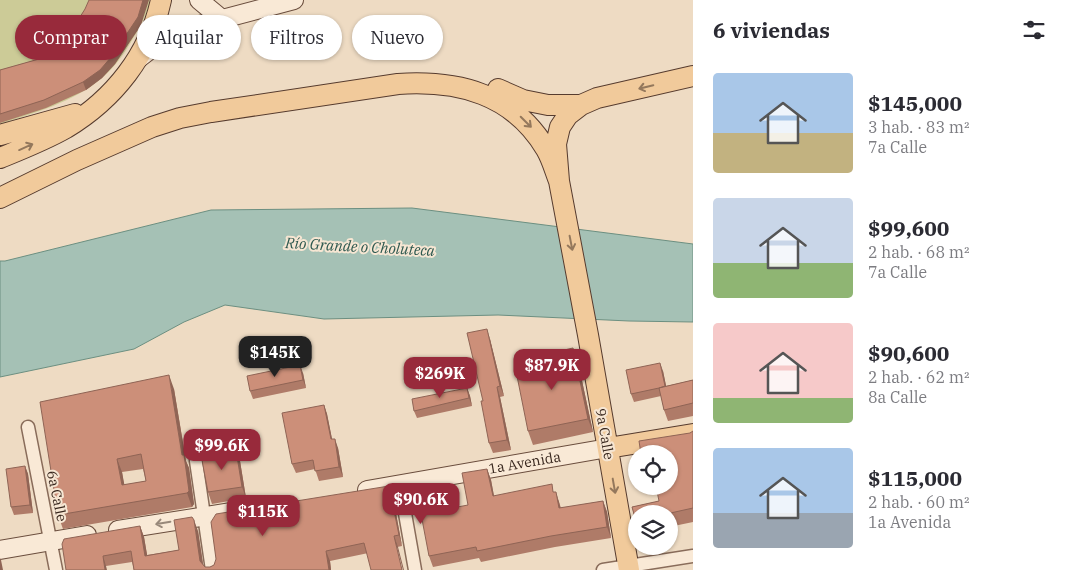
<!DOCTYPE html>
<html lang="es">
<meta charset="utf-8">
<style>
:root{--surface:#fff;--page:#f2f2f3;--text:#2b2b33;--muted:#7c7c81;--accent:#982a3b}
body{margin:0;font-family:"IBM Plex Serif",serif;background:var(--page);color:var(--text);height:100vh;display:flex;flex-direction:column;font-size:19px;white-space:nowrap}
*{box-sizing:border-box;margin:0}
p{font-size:16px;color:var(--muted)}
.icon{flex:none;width:28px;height:28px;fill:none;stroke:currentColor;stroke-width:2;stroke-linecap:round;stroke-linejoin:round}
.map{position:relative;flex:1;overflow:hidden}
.side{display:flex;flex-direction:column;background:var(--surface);width:375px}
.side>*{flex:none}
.top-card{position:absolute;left:15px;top:15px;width:475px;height:45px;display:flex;gap:10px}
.buttons{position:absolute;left:628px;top:445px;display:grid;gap:10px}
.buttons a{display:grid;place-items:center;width:50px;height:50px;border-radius:50%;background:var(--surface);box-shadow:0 1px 4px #0004;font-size:25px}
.price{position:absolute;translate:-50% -42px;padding:0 11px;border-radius:10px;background:var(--accent);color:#fff;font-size:16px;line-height:32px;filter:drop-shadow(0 1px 2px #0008)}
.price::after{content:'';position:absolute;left:50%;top:30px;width:15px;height:11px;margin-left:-8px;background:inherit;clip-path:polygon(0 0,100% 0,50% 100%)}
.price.selected{background:#222;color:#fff}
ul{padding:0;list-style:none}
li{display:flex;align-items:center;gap:15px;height:125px;padding:0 20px}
li span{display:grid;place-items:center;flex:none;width:140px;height:100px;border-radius:5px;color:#555}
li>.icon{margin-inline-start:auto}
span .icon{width:60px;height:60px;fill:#fffc;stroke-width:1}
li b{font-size:21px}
h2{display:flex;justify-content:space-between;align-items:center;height:60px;padding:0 20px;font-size:21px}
.tag{padding:0 18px;border-radius:22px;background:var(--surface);box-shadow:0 1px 4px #0004;font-size:18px;line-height:45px}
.tag.selected{background:var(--accent);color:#fff}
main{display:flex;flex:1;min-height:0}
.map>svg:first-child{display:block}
.green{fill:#cccb97}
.water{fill:#a5c1b5;stroke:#6c8f81}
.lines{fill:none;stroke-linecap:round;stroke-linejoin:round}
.street-casing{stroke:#896c5a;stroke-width:15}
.secondary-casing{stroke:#6a4d3d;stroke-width:20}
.primary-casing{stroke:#563b2e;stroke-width:22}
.street{stroke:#f9e9d6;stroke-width:12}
.secondary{stroke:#f9e9d6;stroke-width:18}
.primary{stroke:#f1ca9b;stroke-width:20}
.wall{fill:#af7b68;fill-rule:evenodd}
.shaded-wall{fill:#8f6455}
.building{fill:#cc8f79;stroke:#8f6455;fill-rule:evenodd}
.oneway{stroke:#94785c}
.oneway2{stroke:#98887a}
.labels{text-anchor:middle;stroke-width:4;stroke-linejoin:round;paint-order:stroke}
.street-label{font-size:14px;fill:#38271e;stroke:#f6e6d3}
.water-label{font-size:15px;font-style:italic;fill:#2d584f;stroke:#f6e6d3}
</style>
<main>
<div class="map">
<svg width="693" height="570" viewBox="0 0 693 570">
<rect width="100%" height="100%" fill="#eedbc3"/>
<path class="green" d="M0 0H150C147 15 139 29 131 42 123 55 114 68 102 78 74 102 34 113 0 124Z"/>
<path class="water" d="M412 208 693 244V322L629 321 498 315 324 319 225 305 184 322 134 349 0 377V261H5L211 210Z"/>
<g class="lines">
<g class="street-casing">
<path id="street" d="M28 427 56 570
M196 461 212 570
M400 485 415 570
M603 570 693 556"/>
</g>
<g class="secondary-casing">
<g id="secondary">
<path d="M199 0 223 20"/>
<path d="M138 59 164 39 181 30 294 0"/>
<path id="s1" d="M367 490 608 448"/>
<path d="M118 530 238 511"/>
<path d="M0 550 87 535"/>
</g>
</g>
<g class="primary-casing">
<path id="primary" d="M498 89 523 100 548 105H581
M0 135 75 114
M0 158C22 149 45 140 66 128 114 99 149 55 161 0
M0 198 77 160 152 127 180 118 211 112 398 84C459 80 513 94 546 149 552 159 555 171 559 181
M608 448 693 434
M629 570 588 335 559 181 556 144 560 127 568 115 581 105 597 98 693 76"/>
</g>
<use href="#street" class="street"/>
<use href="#secondary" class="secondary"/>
<use href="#primary" class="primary"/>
</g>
<path class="wall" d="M141 25 115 64 102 78 86 90 46 108 0 123V70L39 59 70 33Z
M490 339 504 396 500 397 511 450 493 453 489 443Z
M578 362 593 432 533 445 528 431 532 372Z
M663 371 666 386 693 380V416L668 421 664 410 661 396 634 402 631 394Z
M303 373 306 388 253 399 250 391Z
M467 388 470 396 472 406 417 418 414 411Z
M174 389 186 461 189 468 194 504 192 507 63 529 58 515ZM143 469 146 481 124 485 122 472Z
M324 405 327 414 332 439 338 448 343 477 319 481 315 469 296 473 292 464Z
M693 431V522L669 527V514H636V523L632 507 659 501 669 486 690 433Z
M236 450 240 461 246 498 212 504 208 492Z
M25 466 28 474 33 513 14 515 11 507Z
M487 469 491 480 494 496 555 492 559 502 561 508 603 501 607 512 611 538 555 547 481 562 479 558 433 567 429 556 468 505Z
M389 486 393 497 402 546 330 561 331 570H134L132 562 106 566 66 570 140 526 144 537 147 555 179 550 198 531 203 565 205 567H210Z"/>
<path class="shaded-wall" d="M143 0H149L141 25 115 64 102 78 86 90 83 82Z
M487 329 490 339 504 396 500 386Z
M573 348 578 362 593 432 588 419Z
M660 363 663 371 668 395 665 387Z
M300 365 303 373 306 388 303 380Z
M169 375 174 389 186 461 189 468 194 504 192 507 187 493 182 455Z
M497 387 500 397 511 450 507 440Z
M467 388 470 396 472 406 469 398Z
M324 405 327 414 334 449 331 439Z
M335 439 338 448 343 477 339 467Z
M236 450 240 461 246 498 242 487Z
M117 459 122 472 127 499 122 485Z
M25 466 28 474 33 513 30 505Z
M487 469 491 480 496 507 493 496Z
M389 486 393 497 402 546 399 535Z
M556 492 559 502 563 519 559 508Z
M603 501 607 512 611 538 607 527Z
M194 520 198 531 204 570 200 561Z
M140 526 144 537 149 566 145 556Z
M394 536 398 547 404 570H403Z
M326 551 330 561 331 570H329Z
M103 556 106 566 107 570H105Z
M0 558 1 560 3 570H0Z"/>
<path class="building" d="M89 0H143L138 17 112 56 100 70 83 82 44 100 0 114V70L39 59 37 50 62 37 67 31 70 33 85 9Z
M487 329 500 386 497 387 507 440 489 443 481 401H483L467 333Z
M573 348 588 419 528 431 517 376 532 372 529 358Z
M660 363 665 386 659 388 631 394 626 370Z
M300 365 303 380 250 391 247 376Z
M169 375 182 455H184L189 491 187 493 58 515 40 402ZM141 454 146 481 122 485 117 459Z
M693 380V403L664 410 659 388Z
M467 388 469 398 414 411 412 399Z
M324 405 331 439H335L339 467 315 471 313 460 292 464 282 413Z
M693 431V508L666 514H636V521L632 507 659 501 656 486H669V454H641L639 441 690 433Z
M236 450 242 487 208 492 201 455Z
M25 466 30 505 11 507 6 469Z
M487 469 493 496 552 484 553 492H556L559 508 603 501 607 527 551 536 477 551 476 547 429 556 421 514 468 505 462 473Z
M389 486 399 535 394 536 402 570H371L364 543 326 551 329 570H134L131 551 103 556 105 570H66L62 544 64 539 140 526 145 556 179 550 174 520 192 517 194 520 200 561 205 567H210L214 565 216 559 211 522 216 514Z"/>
<defs><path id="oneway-shaft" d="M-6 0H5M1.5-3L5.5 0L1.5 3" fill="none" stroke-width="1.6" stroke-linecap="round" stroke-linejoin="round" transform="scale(1.25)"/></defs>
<g class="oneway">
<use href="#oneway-shaft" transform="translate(646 87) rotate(167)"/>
<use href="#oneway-shaft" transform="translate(526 122) rotate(45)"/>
<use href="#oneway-shaft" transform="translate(26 147) rotate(-24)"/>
<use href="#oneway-shaft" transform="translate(571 243) rotate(79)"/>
<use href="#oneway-shaft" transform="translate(614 486) rotate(80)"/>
</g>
<use class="oneway2" href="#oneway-shaft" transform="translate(163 523) rotate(170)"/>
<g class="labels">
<g class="street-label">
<text transform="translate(605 434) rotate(80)" y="5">9a Calle</text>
<text dy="5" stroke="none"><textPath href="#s1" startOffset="160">1a Avenida</textPath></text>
<text transform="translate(57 496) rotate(78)" y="5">6a Calle</text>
</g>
<g class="water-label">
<text transform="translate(360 247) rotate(3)" y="5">Río Grande o Choluteca</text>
</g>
</g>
</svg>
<div class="buttons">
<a><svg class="icon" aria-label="locate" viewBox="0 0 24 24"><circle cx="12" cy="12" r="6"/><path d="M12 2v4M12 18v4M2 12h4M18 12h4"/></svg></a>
<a><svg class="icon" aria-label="layers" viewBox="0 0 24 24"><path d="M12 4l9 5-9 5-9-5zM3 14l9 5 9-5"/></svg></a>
</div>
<b class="price selected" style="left:275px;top:378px">$145K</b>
<b class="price" style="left:552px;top:391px">$87.9K</b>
<b class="price" style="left:440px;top:399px">$269K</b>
<b class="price" style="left:222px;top:471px">$99.6K</b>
<b class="price" style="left:421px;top:525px">$90.6K</b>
<b class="price" style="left:263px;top:537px">$115K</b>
<div class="top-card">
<a class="tag selected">Comprar</a>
<a class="tag">Alquilar</a>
<a class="tag">Filtros</a>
<a class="tag">Nuevo</a>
</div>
</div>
<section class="side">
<h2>6 viviendas<svg class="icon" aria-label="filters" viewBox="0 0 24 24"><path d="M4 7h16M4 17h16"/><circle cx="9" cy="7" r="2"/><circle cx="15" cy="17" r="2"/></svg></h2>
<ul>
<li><span style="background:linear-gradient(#a9c7e8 60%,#c2b280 0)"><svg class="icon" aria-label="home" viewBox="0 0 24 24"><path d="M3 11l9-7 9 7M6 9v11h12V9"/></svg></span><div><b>$145,000</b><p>3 hab. · 83 m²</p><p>7a Calle</p></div></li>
<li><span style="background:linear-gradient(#c9d6e8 65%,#8fb573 0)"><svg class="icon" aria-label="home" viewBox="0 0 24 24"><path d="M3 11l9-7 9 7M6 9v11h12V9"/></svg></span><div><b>$99,600</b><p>2 hab. · 68 m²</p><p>7a Calle</p></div></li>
<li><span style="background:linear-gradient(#f6c9c9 75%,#8fb573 0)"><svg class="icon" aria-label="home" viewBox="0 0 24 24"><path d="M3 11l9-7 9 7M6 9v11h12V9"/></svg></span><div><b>$90,600</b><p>2 hab. · 62 m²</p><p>8a Calle</p></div></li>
<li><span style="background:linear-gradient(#a9c7e8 65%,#9aa5b1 0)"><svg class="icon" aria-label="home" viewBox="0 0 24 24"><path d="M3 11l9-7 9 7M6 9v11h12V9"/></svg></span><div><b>$115,000</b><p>2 hab. · 60 m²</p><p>1a Avenida</p></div></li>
</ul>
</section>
</main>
